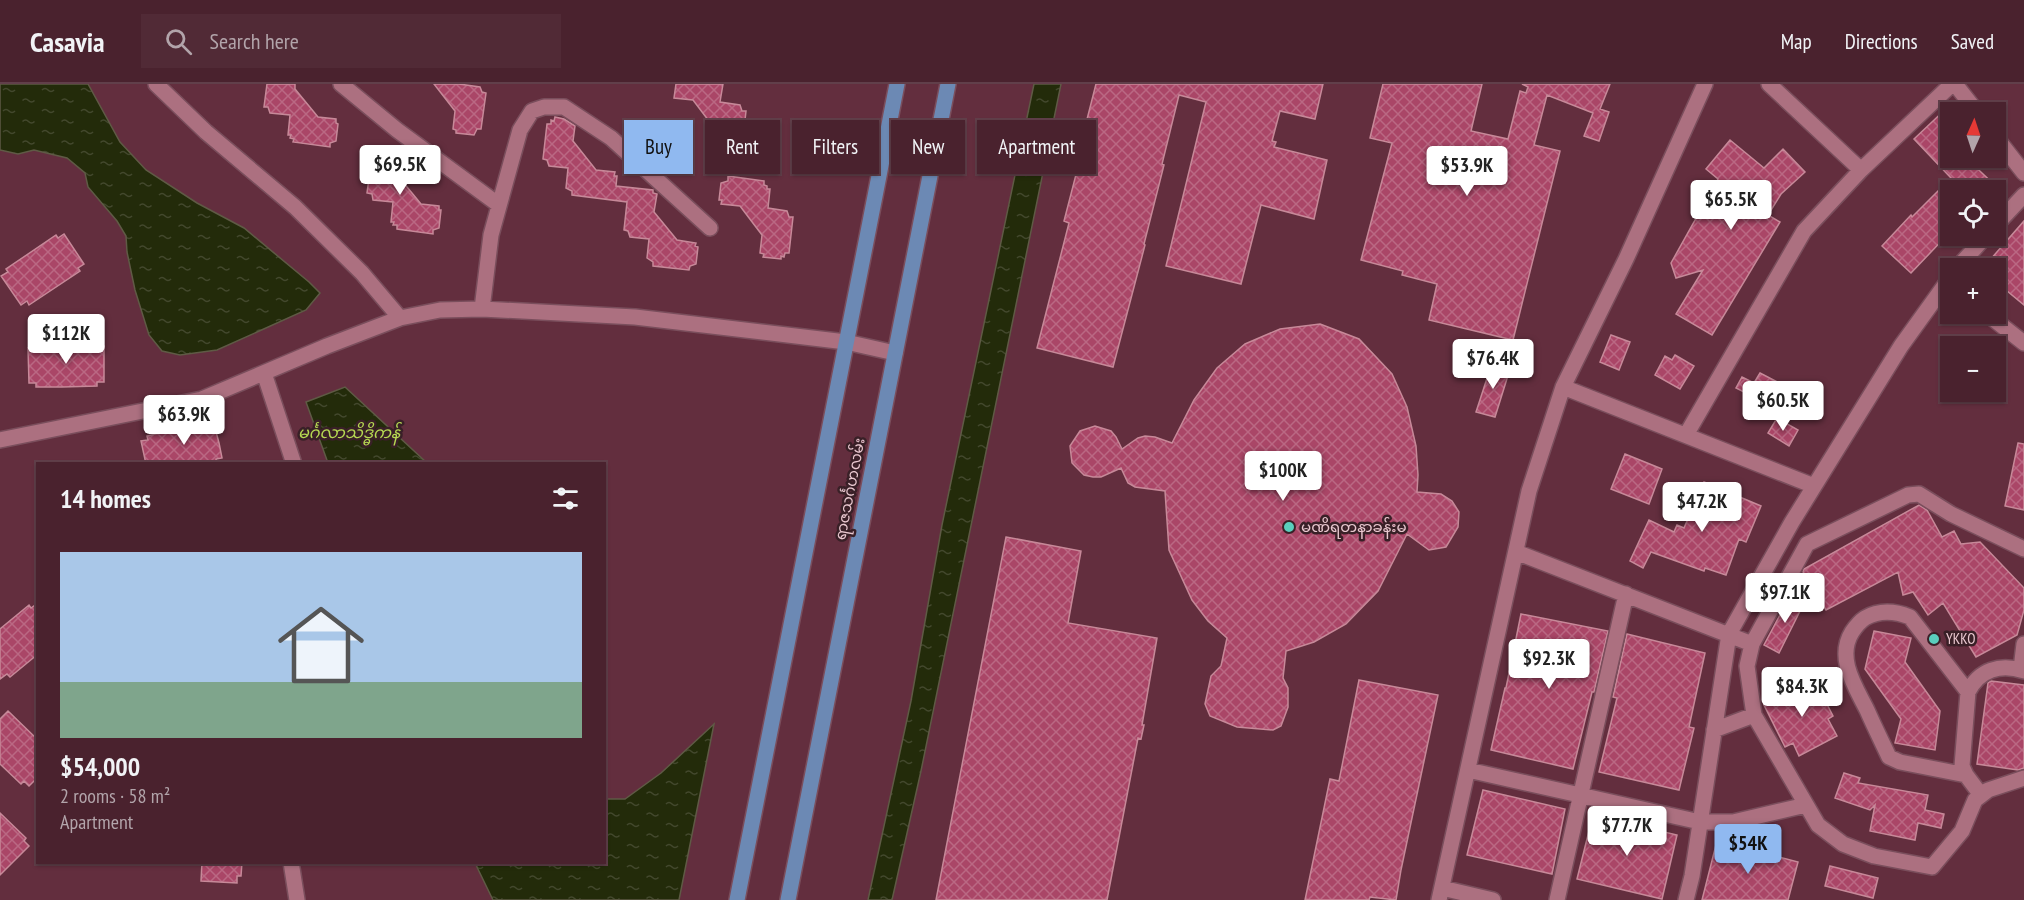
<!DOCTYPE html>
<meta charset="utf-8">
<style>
:root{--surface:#4a222e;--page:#512a36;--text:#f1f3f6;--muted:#b2a4aa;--line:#613f4a;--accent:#90b9f0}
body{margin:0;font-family:"PT Sans Narrow","Noto Sans Myanmar",sans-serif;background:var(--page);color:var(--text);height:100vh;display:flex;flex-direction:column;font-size:22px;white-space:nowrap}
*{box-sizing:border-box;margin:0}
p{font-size:20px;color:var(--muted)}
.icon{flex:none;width:33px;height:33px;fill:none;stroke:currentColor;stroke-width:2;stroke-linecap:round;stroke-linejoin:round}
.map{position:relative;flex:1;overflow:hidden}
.drawer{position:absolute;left:36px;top:378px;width:570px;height:402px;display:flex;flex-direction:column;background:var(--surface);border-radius:0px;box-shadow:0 2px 4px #0004,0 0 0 2px var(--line)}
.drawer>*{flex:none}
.banner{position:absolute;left:624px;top:36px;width:570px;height:54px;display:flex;gap:12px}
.needle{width:39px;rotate:3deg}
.buttons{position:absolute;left:1940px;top:18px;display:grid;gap:12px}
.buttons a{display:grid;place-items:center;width:66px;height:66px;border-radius:0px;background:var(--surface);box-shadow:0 2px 4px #0004,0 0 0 2px var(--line);font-size:30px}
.price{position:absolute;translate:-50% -51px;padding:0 14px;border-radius:6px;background:#fff;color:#222;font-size:20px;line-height:39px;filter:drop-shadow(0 2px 3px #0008)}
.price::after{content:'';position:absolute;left:50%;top:36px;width:18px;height:14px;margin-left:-9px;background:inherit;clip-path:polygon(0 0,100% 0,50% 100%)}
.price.selected{background:var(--accent);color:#111}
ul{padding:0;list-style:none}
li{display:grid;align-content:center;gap:12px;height:318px;padding:0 24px}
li+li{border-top:2px solid var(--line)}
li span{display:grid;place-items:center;height:186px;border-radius:0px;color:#555}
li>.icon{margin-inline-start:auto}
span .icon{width:108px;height:108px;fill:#fffc;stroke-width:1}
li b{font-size:26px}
h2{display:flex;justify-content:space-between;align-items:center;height:72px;padding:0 24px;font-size:26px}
.pill{padding:0 21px;border-radius:0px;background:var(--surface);box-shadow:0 2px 4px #0004,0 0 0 2px var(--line);font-size:21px;line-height:54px}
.pill.selected{background:var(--accent);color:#111}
header{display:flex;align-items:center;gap:36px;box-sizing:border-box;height:84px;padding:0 30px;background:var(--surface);border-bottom:2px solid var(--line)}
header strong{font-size:28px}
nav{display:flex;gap:33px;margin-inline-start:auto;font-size:21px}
.search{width:420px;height:54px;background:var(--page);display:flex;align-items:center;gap:15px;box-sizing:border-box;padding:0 21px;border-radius:0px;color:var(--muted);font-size:22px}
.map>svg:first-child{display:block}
.water{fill:url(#water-ripples);stroke:#5f5a45;stroke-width:1.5}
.building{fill:url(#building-cross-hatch);stroke:#c78999;stroke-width:1.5}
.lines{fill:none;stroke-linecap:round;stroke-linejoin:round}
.minor-casing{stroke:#7a4e5c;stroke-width:18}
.primary-casing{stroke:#7a4e5c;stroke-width:18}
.minor{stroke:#ac7080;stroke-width:15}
.primary{stroke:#6c89b4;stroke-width:15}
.poi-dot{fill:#5acebd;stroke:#392027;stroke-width:2}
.labels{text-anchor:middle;stroke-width:5;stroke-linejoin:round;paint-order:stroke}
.street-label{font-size:15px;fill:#eac8d0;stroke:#392027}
.poi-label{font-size:15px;fill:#eac8d0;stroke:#392027;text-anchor:start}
.water-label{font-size:16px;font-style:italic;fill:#b6d952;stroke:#392027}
</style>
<header>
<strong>Casavia</strong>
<div class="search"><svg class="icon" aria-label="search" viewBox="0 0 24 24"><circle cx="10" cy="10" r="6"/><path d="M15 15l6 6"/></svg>Search here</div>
<nav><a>Map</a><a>Directions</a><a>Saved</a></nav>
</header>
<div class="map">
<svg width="2024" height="816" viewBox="0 0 2024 816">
<defs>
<pattern id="water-ripples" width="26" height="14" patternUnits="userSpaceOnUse" patternTransform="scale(1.5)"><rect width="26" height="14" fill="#232b0a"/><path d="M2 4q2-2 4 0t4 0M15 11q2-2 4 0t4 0" fill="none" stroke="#43482d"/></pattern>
<pattern id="building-cross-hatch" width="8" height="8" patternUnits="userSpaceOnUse" patternTransform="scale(1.5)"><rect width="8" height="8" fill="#aa4667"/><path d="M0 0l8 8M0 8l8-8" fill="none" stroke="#ba6883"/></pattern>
</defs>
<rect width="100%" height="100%" fill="#632e3e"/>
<path class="water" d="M0 0H88L120 58 146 86 197 119 244 144 309 198 320 209 306 226 217 266 180 271 162 267 149 251 135 206 127 168 126 152 117 137 88 103 85 89 67 74 34 66 18 70 0 66Z
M1034 0H1061L921 687 892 816H868L911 617 942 441Z
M345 303 427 379H328L306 318Z
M714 640 679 816H493L475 779 604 778 605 715H625L661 689Z"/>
<path class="building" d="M267 0H295V5L318 33 336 35V39L338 40 336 57 330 59V63L293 58 294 55 290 54 291 51H288L290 31 270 29 268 23H264Z
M434 0H459L480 3 482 8 486 9 481 45H477L474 51 456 49V46L453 45 455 27Z
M676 0H723L720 18 740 21 742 27H746L742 63 738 62 734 69 716 67 717 64 713 63 715 45 693 16 674 14Z
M1096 0H1323L1315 35 1280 27 1272 57 1276 58 1274 63 1327 76 1314 135 1261 121 1241 200 1166 182 1206 18 1179 11 1162 80 1164 81 1144 160 1145 161 1113 283 1037 264 1069 139 1064 137 1086 52 1083 51Z
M1383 0H1482L1471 47 1508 55 1520 7 1526 9 1528 3 1522 0H1610L1600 25 1609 28 1599 57 1584 52 1593 29 1547 11 1534 61 1560 67 1513 256 1429 236 1437 200 1402 191 1403 187 1361 176 1392 59 1370 54Z
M1950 21V74H1966L2000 106H1950V148L1911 189 1882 162 1911 131 1912 133 1951 94 1914 55Z
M555 33 564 35 575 42 573 57 596 86 615 88 614 92H617L616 102 653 106V109L657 110 654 128 677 156 696 159 695 162 698 163 696 180 690 182 689 186 653 182V178L647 174 649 155 630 153 628 147 624 146 627 118 572 111V107L566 104 568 84 549 82 547 76 543 75 547 40H551V36L554 37Z
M1730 56 1764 84 1783 65 1805 88 1781 110 1768 131 1780 138 1712 251 1676 230 1703 186 1676 194 1671 179 1718 95 1706 85Z
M379 67 397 69V73H400L398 92 421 120 439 122V126H441L439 144 433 146V150L397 145V141H393L394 138H391L393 118 373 116 372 110 367 109 372 73 376 74V70H379Z
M728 92 764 97V101L767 102V105H770L768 124 787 127 789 133H793L789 169H785L784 173 781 172V175L763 173 764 170 760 169 762 151 740 122 721 120 722 116H719L721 99 728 97Z
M2024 137V221L1995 197V184H1983Z
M64 150 84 180 78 184 80 187 29 221 27 217 21 221 1 192 8 188 6 185 56 151 58 154Z
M1320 240 1359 255 1392 290 1407 323 1416 362 1418 391 1417 408 1441 410 1452 417 1459 428 1458 443 1446 463 1429 466 1407 450 1378 507 1346 540 1314 558 1286 567 1283 594 1288 604V623L1281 642 1273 646 1237 643 1210 632 1205 620 1211 592 1221 582 1227 554 1208 537 1192 516 1169 466 1165 407 1135 403 1128 399 1121 384 1101 393H1093L1084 391 1072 379 1070 362 1080 347 1095 342 1111 347 1116 353 1122 365 1138 354 1145 352 1155 353 1172 359 1194 316 1217 284 1245 260 1280 245Z
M1611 251 1630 258 1619 286 1600 278Z
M70 259H96V263L104 262V298H97V302L62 303H36V299H29L28 264H36V260Z
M1675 271 1694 282 1680 305 1655 291 1665 272 1672 276Z
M1492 279 1510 285 1495 333 1476 328Z
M1760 289 1791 305 1776 332 1745 315 1748 310 1736 304 1742 293 1754 299Z
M1777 334 1798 346 1789 362 1768 349Z
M206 338 207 341 214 340 219 359 222 374 216 375 217 380H146L141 357 148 356 147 352Z
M2018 359 2024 360V426L2005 422Z
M1625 370 1662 385 1649 420 1611 405Z
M1704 398 1761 422 1746 458 1739 455 1726 491 1705 484 1704 487 1651 468 1643 484 1630 477 1649 436 1674 448 1677 441 1684 444Z
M1919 421 1927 426 1942 453 1954 447 1961 460 1980 458 2024 504V526L2017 551 1976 573 1943 519 1928 531 1913 508 1903 511 1898 488 1826 526 1803 488 1804 485Z
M1006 453 1081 467 1068 539 1157 554 1142 641H1144L1141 655 1138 654 1107 816H936Z
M1791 510 1805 517 1779 569 1764 561Z
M38 519V570L10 593 7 590 0 595V545L29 521 31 524Z
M1521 530 1608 547 1594 608H1592L1573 685 1491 666 1505 604H1506Z
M1874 547 1911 554 1905 578 1940 627 1935 666 1895 659 1901 635 1865 585Z
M1627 550 1705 569 1689 643 1694 644 1679 706 1599 688 1617 614 1613 613Z
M1814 595 1833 632 1828 635 1837 652 1799 672 1793 659 1785 663 1764 621Z
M1359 596 1438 611 1401 786 1396 816 1370 813 1369 816H1305L1330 695 1339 697Z
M1991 597 2024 601V684L2018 686 1977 680 1988 599Z
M8 627 38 656V693L29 702 24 697 21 700 0 680V635Z
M1844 689 1860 694 1858 699 1928 711 1925 726 1944 730 1941 744 1918 739 1915 756 1870 747 1875 721 1870 726 1835 714Z
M1483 706 1565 725 1552 790 1467 771Z
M0 729 26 754 24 757 29 762 0 791Z
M1593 731 1677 751 1662 815 1577 795Z
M1717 757 1798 778 1788 816H1702Z
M202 778H242L241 792H237V799L201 797Z
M1830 782 1878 794 1873 814 1825 802Z"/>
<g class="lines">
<g class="minor-casing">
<path id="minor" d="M156 0 206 48 295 123 362 189 400 234
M341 0 397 46 499 121
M1769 0 1861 86
M1955 0 1977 28
M1995 52 2024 89
M1995 142 2024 111
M1957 184 1986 152
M482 225 491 151 520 46 532 27 544 23H564L611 54 710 144
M1987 230 2024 259
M264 289 294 380
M1563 303 1814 402
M1686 351 1804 147 1861 86 1952 0
M0 356 202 315 327 262 400 234 440 226 482 225 635 233 846 258 895 269
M2024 465 1951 430 1919 410 1908 411 1807 460 1752 560 1747 582 1754 631 1818 741 1843 760 1874 772 1932 783 1962 747 1975 716 1988 706 2024 694
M1516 468 1752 560
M2021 585 2024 560
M1714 646 1754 631
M1468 686 1700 738H1733L1806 721
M1966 691 1900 678 1889 673C1882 658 1874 642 1867 626 1855 602 1836 574 1852 548 1856 542 1859 538 1865 534 1879 526 1895 527 1910 533L1968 608
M1981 711 1966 691 1962 682 1968 608C1979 586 2000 579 2024 587
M291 778 297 816
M1442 804 1493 816
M1439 816 1529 407 1563 303 1626 175 1705 0
M1557 816 1626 510
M1686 816 1692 792 1729 550 1792 438 1901 262 1950 194"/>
</g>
<g class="primary-casing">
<path id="primary" d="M737 816 897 0
M788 816 948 0"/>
</g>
<use href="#minor" class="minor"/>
<use href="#primary" class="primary"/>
</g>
<g class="poi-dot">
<circle cx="1289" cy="443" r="6"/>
<circle cx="1934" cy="555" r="6"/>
</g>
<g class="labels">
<g class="street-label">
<text transform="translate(850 405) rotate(-79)" y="5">ရာဇသင်္ဂဟလမ်း</text>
</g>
<g class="poi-label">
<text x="1301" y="448">မဏိရတနာခန်းမ</text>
<text x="1946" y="560">YKKO</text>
</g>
<g class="water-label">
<text x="349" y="354">မင်္ဂလာသိဒ္ဓိကန်</text>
</g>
</g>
</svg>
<div class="buttons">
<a><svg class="needle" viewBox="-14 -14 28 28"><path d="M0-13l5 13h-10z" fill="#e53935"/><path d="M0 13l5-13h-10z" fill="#b2a4aa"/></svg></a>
<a><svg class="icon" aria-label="locate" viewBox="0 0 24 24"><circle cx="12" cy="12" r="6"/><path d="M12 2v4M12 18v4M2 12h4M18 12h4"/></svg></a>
<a>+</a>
<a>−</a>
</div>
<b class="price" style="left:400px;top:112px">$69.5K</b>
<b class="price" style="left:1467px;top:113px">$53.9K</b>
<b class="price" style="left:1731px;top:147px">$65.5K</b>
<b class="price" style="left:66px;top:281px">$112K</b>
<b class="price" style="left:1493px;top:306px">$76.4K</b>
<b class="price" style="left:1783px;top:348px">$60.5K</b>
<b class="price" style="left:184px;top:362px">$63.9K</b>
<b class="price" style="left:1283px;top:418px">$100K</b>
<b class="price" style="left:1702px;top:449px">$47.2K</b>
<b class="price" style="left:1785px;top:540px">$97.1K</b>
<b class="price" style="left:1549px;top:606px">$92.3K</b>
<b class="price" style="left:1802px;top:634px">$84.3K</b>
<b class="price" style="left:1627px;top:773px">$77.7K</b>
<b class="price selected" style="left:1748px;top:791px">$54K</b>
<div class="banner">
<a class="pill selected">Buy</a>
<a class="pill">Rent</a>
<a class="pill">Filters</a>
<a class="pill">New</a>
<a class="pill">Apartment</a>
</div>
<section class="drawer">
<h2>14 homes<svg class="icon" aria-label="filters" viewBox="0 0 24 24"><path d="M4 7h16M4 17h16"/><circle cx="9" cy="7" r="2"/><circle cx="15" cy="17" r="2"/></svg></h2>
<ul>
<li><span style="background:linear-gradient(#a9c7e8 70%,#7fa58c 0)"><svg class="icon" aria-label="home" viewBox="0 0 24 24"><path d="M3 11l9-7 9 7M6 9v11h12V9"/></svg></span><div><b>$54,000</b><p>2 rooms · 58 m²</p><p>Apartment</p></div></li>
</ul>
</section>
</div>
